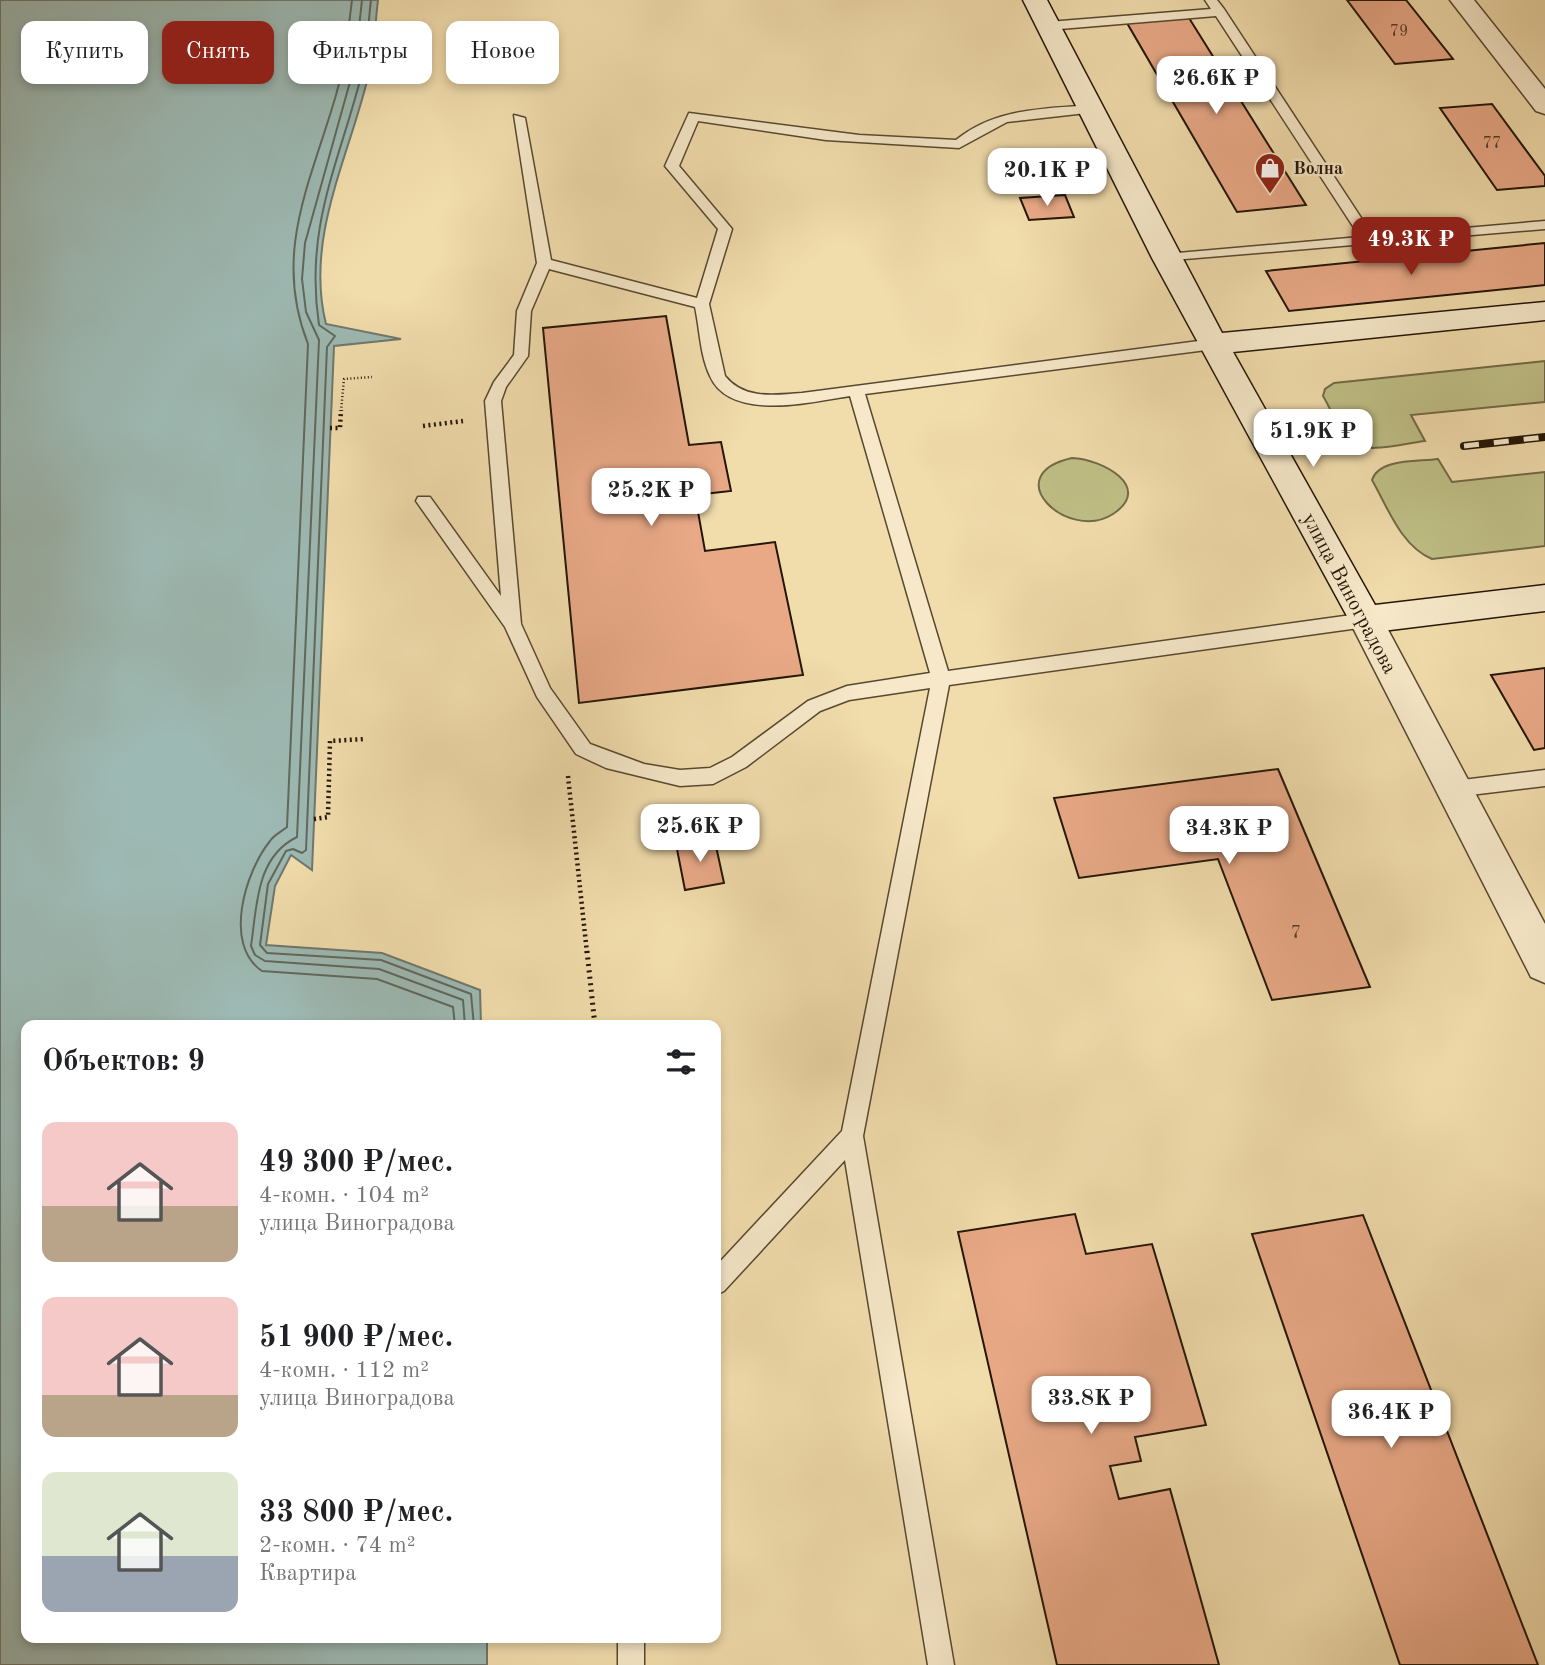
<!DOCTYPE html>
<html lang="ru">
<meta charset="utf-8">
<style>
:root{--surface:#fff;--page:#f2f2f2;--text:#202124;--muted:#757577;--accent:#8f2418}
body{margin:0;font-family:"Old Standard TT",serif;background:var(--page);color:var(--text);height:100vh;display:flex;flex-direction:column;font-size:26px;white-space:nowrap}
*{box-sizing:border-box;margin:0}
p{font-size:23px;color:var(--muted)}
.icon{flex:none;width:38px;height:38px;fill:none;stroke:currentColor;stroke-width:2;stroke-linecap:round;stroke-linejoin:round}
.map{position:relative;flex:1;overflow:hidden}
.side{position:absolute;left:21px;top:1020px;width:700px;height:623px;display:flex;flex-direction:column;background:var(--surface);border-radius:14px;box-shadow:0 4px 10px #0003}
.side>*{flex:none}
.hud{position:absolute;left:21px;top:21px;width:700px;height:63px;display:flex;gap:14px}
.price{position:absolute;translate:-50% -60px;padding:0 16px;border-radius:14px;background:#fff;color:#222;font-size:23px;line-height:46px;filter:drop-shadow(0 2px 4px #0008)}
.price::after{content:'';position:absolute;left:50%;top:42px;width:21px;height:16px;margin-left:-10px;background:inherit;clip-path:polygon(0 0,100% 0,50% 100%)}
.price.current{background:var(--accent);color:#fff}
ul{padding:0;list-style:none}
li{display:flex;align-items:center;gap:21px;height:175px;padding:0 21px}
li span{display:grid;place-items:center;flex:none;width:196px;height:140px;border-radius:14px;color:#555}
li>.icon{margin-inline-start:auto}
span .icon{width:84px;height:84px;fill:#fffc;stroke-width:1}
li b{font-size:30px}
h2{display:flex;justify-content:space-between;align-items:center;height:84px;padding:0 21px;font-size:30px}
.chip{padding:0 24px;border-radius:14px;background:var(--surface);box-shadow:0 4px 10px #0003;font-size:24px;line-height:63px}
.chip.current{background:var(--accent);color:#fff}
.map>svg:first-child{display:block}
.green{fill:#bfbf86;stroke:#726a46;stroke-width:2}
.water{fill:#9db9b3;stroke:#6d786e;stroke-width:2}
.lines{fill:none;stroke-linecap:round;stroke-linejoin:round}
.shore{stroke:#60685c;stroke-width:2}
.building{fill:#e9a987;stroke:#241606;stroke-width:2}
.lane-casing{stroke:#574830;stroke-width:3}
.street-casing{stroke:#574830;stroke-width:3}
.secondary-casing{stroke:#241606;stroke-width:3}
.path-far2{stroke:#241606;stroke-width:2.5;stroke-dasharray:1 2.5;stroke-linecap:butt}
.path-far1{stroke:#241606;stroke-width:4.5;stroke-dasharray:2 3.5;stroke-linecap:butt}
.path{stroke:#241606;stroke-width:5;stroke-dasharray:2 4.5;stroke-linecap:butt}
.lane{fill:#f6e8c9;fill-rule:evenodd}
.street{fill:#f6e8c9;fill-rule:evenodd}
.secondary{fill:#f6e8c9;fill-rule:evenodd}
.rail-casing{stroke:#241606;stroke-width:8}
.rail{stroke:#f6e8c9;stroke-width:5;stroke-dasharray:15;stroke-linecap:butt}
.labels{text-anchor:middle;stroke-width:5;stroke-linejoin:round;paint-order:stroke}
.far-number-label{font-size:16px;fill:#553b26}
.far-poi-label{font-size:18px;font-weight:bold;fill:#241606;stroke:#f6e8c9;text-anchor:start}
.number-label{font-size:18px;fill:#553b26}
.street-label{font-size:21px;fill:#241606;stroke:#f6e8c9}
</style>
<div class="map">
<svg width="1545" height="1665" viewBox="0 0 1545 1665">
<rect width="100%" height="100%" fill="#f1dcac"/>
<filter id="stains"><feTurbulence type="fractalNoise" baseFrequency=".00286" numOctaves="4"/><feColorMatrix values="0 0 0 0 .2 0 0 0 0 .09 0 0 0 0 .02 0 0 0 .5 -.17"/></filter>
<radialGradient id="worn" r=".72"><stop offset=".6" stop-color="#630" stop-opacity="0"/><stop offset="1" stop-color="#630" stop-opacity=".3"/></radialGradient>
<path class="green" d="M1545 361V402L1411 415 1425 441C1404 443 1365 456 1348 440 1338 429 1331 409 1323 396L1325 389 1334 383Z
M1072 458C1102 459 1154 487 1113 514 1068 543 996 475 1072 458Z
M1438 459 1452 482 1545 472V546L1432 559C1401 546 1388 508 1372 480 1379 458 1418 462 1438 459Z"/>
<path class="water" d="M0 0H378C375 23 375 47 370 69 351 154 304 236 326 324L401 339 334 346 312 870 291 855 275 886 266 945 382 953 480 990 481 1025 26 1026V1638H487V1665H0Z"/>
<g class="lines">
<path class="shore" d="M352 0C348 32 345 63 336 95 311 182 272 253 308 344L287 827C281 832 274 835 270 841 245 872 223 945 262 971L377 979 453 1007 455 1026
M362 0 355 64 305 243 302 279 306 312 319 340 297 837C256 857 257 905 251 946L255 955 265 961 379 969 463 1000 465 1026
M371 0C368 23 368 47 363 69 340 162 304 225 319 325L335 336 327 347 306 850 302 853 293 849 286 851 268 884 260 945 267 953 381 960 471 994 474 1026"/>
</g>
<path class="building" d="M1347 0H1406L1453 59 1395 64Z
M1189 18 1306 205 1237 212 1127 23Z
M1492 104 1545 176V186L1497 190 1440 108Z
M1065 195 1074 217 1029 220 1020 198Z
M1545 243V285L1289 311 1266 271Z
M666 316 689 445 721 442 731 491 695 495 705 551 775 542 803 675 579 703 543 328Z
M1545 668V748L1534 750 1491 675Z
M1278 769 1370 987 1272 1000 1218 859 1079 878 1054 798Z
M714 837 724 883 685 890 676 844Z
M1075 1214 1086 1254 1152 1244 1206 1425 1135 1437 1141 1461 1110 1466 1119 1499 1170 1489 1219 1665H1057L958 1232Z
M1363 1215 1538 1665H1400L1252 1234Z"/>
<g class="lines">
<g class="lane-casing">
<path id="lane" d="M1205 0H1217L1224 9 1373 236 1545 221V229L1161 261 1159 258 1166 254 1360 237 1216 16 1048 30 1042 26 1048 22 1211 9Z
M1091 105 1095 106V112L1007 122 959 148 826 140 698 121 679 166 732 229 709 304 725 376C744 400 775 395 802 393L1214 339 1221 344 1214 349 865 394 948 671 1366 613 1375 620 1366 627 949 685 863 1136 954 1665H928L845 1160 724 1291 716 1295V1266L842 1131 930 688 849 700 820 711 746 767 713 784 680 786 606 768 576 754 537 697 505 627 416 501 418 497H430L501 596 485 401 494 382 514 355 517 311 537 263 514 115 525 118 551 260 697 298 718 229 665 166 689 113 859 135 956 140C995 108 1043 109 1091 105ZM549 269 695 307C700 330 700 355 710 376 730 422 811 402 850 396L930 673 847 686 808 701 732 757 710 768 680 770 644 764 590 744 550 688 521 624 501 401 506 387 528 356 531 311Z
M1545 770V786L1454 797 1447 795 1445 789 1447 783 1454 781Z
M618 1638H644V1665H618Z"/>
</g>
<g class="street-casing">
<path id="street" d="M1450 0H1474L1545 89V114L1536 111Z
M1366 607 1378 611 1545 924V983L1531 977 1349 620 1354 611Z"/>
</g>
<g class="secondary-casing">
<path id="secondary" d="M1023 0H1047L1222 333 1545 302V320L1233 352 1375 605 1545 585V611L1366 633 1354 629 1152 258Z"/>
</g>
<path class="path-far2" d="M341 411 344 379 372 377"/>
<path class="path-far1" d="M423 426 463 421
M330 428H340L341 410
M568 776 587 953
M314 819 328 817 330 741 365 739"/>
<path class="path" d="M587 951 595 1026"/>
<use href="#lane" class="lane"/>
<use href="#street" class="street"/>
<use href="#secondary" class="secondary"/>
<g class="rail-casing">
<path id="rail" d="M1464 446 1545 437"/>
</g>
<use href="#rail" class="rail"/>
</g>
<defs>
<g id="shop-pin" transform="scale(1.575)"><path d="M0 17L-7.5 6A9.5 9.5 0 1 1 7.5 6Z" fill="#8f2418" stroke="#f6e8c9"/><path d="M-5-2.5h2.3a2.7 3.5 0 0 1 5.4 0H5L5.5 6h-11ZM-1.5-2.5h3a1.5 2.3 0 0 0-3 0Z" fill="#fff"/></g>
</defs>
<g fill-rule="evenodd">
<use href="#shop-pin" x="1270" y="168"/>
</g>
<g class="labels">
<g class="far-number-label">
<text x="1399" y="36">79</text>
<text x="1492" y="148">77</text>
</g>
<g class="far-poi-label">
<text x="1293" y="174">Волна</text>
</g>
<g class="number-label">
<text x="1296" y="938">7</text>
</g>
<g class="street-label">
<text transform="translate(1350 593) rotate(62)" y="7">улица Виноградова</text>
</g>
</g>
<rect width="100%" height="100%" filter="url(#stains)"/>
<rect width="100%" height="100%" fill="url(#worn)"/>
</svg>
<b class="price" style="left:1216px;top:116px">26.6K ₽</b>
<b class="price" style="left:1047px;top:208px">20.1K ₽</b>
<b class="price current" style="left:1411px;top:277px">49.3K ₽</b>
<b class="price" style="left:1313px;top:469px">51.9K ₽</b>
<b class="price" style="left:651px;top:528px">25.2K ₽</b>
<b class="price" style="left:700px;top:864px">25.6K ₽</b>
<b class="price" style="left:1229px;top:866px">34.3K ₽</b>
<b class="price" style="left:1091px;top:1436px">33.8K ₽</b>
<b class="price" style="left:1391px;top:1450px">36.4K ₽</b>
<div class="hud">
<a class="chip">Купить</a>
<a class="chip current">Снять</a>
<a class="chip">Фильтры</a>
<a class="chip">Новое</a>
</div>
<section class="side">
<h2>Объектов: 9<svg class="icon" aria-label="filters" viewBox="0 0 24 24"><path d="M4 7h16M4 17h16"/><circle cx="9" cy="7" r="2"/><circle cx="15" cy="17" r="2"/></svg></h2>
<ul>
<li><span style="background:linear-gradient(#f6c9c9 60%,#b9a48a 0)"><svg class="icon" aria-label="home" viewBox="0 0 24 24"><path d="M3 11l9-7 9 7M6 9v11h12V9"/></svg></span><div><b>49 300 ₽/мес.</b><p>4-комн. · 104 m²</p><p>улица Виноградова</p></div></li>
<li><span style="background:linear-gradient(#f6c9c9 70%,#b9a48a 0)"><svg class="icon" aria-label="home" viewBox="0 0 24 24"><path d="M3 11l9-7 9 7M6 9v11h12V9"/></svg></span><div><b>51 900 ₽/мес.</b><p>4-комн. · 112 m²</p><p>улица Виноградова</p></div></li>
<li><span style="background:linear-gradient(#dfe7d0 60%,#9aa5b1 0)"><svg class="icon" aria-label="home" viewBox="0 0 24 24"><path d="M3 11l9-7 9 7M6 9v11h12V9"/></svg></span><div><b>33 800 ₽/мес.</b><p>2-комн. · 74 m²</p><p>Квартира</p></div></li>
</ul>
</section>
</div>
